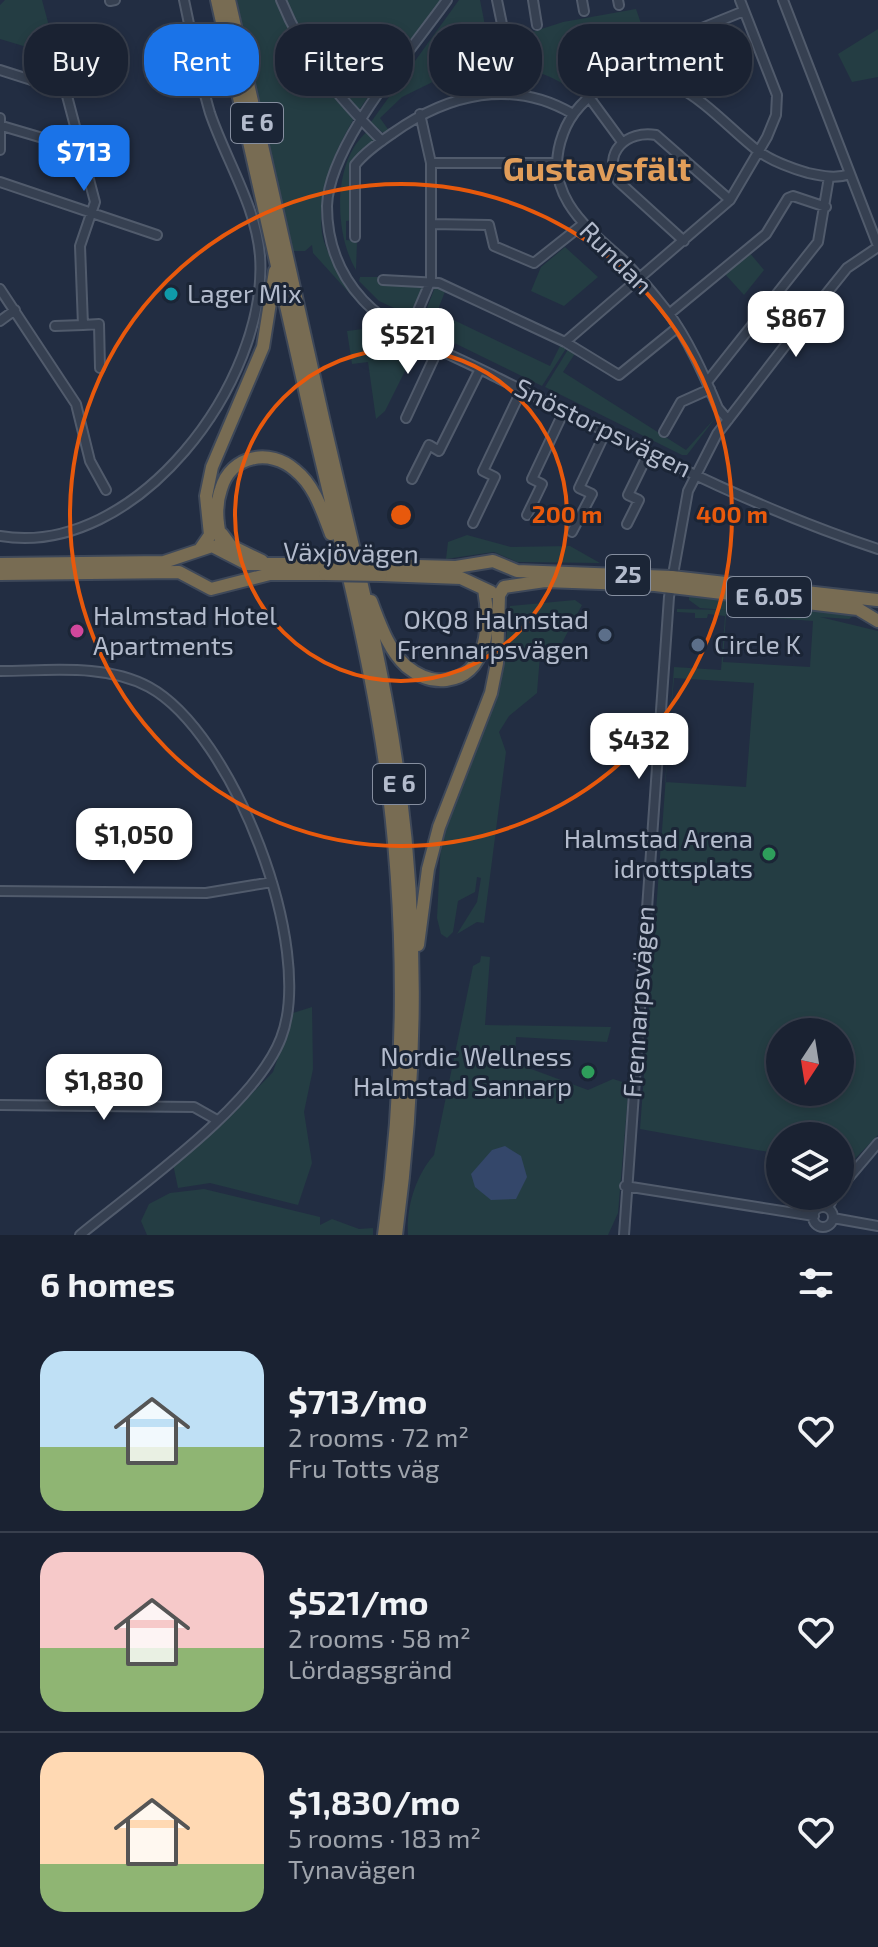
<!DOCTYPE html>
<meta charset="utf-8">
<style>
:root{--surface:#1a2232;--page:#232a3a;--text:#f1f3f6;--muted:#9fa4ac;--line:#383f4d;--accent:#1a73e8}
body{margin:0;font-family:"Exo 2",sans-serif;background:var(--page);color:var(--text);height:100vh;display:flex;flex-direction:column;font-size:30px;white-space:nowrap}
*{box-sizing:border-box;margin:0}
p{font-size:26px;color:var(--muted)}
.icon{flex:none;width:44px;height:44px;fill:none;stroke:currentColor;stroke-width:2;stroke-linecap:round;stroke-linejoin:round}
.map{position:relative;height:1235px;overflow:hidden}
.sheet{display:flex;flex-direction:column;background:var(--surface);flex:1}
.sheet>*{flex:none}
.hud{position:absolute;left:24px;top:24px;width:830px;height:72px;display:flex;gap:16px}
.needle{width:52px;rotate:192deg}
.buttons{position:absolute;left:766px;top:1018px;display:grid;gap:16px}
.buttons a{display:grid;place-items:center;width:88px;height:88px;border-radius:50%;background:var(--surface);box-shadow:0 4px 12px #0003,0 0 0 2px var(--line);font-size:40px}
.price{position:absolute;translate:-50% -68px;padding:0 18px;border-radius:16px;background:#fff;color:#222;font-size:26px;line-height:52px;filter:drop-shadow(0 2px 4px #0008)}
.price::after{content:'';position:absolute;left:50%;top:48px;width:24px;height:18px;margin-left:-12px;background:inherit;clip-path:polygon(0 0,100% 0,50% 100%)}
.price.current{background:var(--accent);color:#fff}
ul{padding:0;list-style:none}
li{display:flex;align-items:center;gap:24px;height:200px;padding:0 40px}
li+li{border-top:2px solid var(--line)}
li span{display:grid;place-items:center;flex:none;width:224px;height:160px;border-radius:24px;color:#555}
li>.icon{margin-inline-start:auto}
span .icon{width:96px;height:96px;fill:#fffc;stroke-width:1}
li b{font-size:34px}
h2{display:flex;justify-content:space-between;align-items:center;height:96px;padding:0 40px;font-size:34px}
.tag{padding:0 28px;border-radius:32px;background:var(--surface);box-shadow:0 4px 12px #0003,0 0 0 2px var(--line);font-size:28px;line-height:72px}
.tag.current{background:var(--accent);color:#fff}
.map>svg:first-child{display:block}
.green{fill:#243d43;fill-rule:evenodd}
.water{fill:#34476a}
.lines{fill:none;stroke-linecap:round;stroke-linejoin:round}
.minor-casing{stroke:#515b6c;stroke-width:12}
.highway-casing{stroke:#3e4859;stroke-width:16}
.minor{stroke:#364051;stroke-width:8}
.highway{stroke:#786c53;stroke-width:12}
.highway-bridge-casing{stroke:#3e4859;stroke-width:16;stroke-linecap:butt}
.highway-bridge{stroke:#786c53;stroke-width:12}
.ring{fill:none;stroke:#e8590c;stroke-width:4}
.culture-dot{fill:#0f9aa8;stroke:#1b2536;stroke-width:3}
.hotel-dot{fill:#d1479c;stroke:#1b2536;stroke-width:3}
.service-dot{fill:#5c6f8a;stroke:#1b2536;stroke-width:3}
.leisure-dot{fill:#2e9e5b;stroke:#1b2536;stroke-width:3}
.labels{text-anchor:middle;stroke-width:6;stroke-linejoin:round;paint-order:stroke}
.shield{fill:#1b2536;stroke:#858e9f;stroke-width:2}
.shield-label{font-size:24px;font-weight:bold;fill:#b3bbcc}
.street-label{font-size:26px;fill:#b3bbcc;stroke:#1b2536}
.poi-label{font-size:26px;fill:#b3bbcc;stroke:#1b2536;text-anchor:start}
.district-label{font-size:34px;font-weight:bold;fill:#e19d59;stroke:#1b2536}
.centre{fill:#e8590c;stroke:#1b2536;stroke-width:4}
.ring-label{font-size:24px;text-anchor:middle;font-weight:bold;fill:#e8590c;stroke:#1b2536;stroke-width:6;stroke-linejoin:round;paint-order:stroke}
</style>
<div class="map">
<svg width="878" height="1235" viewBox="0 0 878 1235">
<rect width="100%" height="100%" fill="#222d42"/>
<path class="green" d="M5 0H42L57 56 0 39V5Z
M237 0H441C394 65 312 148 322 233 326 261 361 299 361 306L313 253 312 245 305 251H289Z
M459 0H480L489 46 563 22 636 9 644 32 560 63 583 92 579 95C543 66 511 64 466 71L469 92 458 95 451 73 402 97 380 118 390 132H382L371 122Z
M878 29V77L852 82 838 54Z
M368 131 375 141 352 164 353 220 346 221V240L357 241 356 270C334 233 332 160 368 131Z
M565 247 598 277 564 306 531 291 541 267Z
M749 252 764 270 744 295 724 273Z
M360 277H383V285L423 284 424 287 409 315 379 301 359 281Z
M439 286 446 289 437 312 550 366 561 344 567 347 542 386 434 333 422 321 435 287Z
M371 320 418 345 385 411 376 419 368 362 352 364 347 331 363 329Z
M569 348 576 352 563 372 686 450 716 417 687 455H682L545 387Z
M467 535 511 547 570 546 600 563 517 562 494 552 446 559 448 542Z
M689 594 741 604 744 611H750L744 599 856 614 849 619 820 617 878 631V1135L848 1166 840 1165V1136H780V1154L640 1129 674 667 721 670 725 616 708 614 707 618H695V613L677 612V609L726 610 700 608 689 600ZM726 614 813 621 810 667 723 662ZM674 678 754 683 746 787 665 782ZM780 1032H840V1092H780Z
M575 600 582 605 555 656 540 655 537 693 509 716 499 732 506 752 484 923 477 922 457 934 477 902 481 878 477 877 475 892 458 901 453 932 447 938 441 934 437 918 441 841 501 684 510 606Z
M481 956 490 957 485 1025 611 1027 607 1042 516 1037 515 1063 588 1090 613 1079 629 1084 618 1213 608 1235H408C406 1207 416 1175 434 1155L473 966 480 962Z
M312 1007 313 1069 304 1112 312 1163 298 1205 210 1183 178 1188 173 1164 226 1120 273 1072 293 1013Z
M204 1189 320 1217V1225L332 1219 359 1229 373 1228V1235H147L141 1221 149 1204 170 1193Z"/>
<path class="water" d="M505 1146 521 1156 527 1177 516 1199 491 1200 475 1187 471 1174 492 1150Z"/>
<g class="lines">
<g class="minor-casing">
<path id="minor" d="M281 0C304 57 339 98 382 141
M447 0C410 52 329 144 327 206 327 241 339 274 363 300 393 333 458 357 498 378 622 439 746 506 878 549
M497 0 503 29
M533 0 537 25
M582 0 584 11
M618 0 619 5
M783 0 878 246
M110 1 115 0
M0 70 66 91
M650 79 655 47 744 11
M589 97 622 142
M0 118V150
M2 126 80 149
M431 163H557
M0 182 157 235
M431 224 489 225 494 246 534 263 582 225
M355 237V165C365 152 380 142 393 133 448 94 512 78 573 114
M684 241 618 181C602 152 627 130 656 135L730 200
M383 280 439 283 565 342 619 375 678 327
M0 289 76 404 90 461 106 490
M669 314 766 234 788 198 793 196 826 207
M0 321 15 310
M83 325 99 324 100 368
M55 326 83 325 80 246 95 202 62 77
M409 332 431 280V163L420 114
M565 342 730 200 767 137 776 115 777 95 740 0
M707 382 818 242 829 177
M406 418 439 347
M728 420 718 408C704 375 688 339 667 311 653 293 639 276 623 260 584 226 541 192 563 134 570 114 587 95 607 86 673 57 712 115 758 151 772 161 791 168 808 173 822 176 836 179 850 174
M664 432 681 402 710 389
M412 479 429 445 439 451 480 369
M527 515 542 484 532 479 564 411
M473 523 495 477 483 471 522 389
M627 524 639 500 628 495 649 452
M572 532 592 494 579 488 606 431
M0 536C136 559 269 381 260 256 256 206 226 160 210 113 199 76 192 37 184 0
M0 671C48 671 105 663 149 687 233 733 316 948 281 1038 255 1106 138 1187 80 1235
M0 891 206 893 272 882
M0 1105 194 1107 217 1120
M625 1186 814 1216
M840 1188 878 1143
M813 1217a10 10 0 1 1 20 0a10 10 0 1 1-20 0Z
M828 1208 834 1196
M833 1218 878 1226
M624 1235 669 597 688 491 717 434 798 329 847 268 878 247"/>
</g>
<g class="highway-casing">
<path id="highway" d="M217 0C248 137 279 275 310 412 336 526 367 641 384 757 407 916 406 1076 384 1235
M229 0C261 139 292 279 323 418 351 541 384 664 400 789 419 937 416 1087 396 1235
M222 534 231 546 262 561
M201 548 210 535 206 496 212 467 263 347 275 271
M223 549C218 529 214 509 221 489 231 455 270 448 295 470 315 486 322 511 331 534
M0 564 164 562 212 546 247 564H323
M378 565 456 567 493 561 517 571 672 577 877 600
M0 574 179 572 211 589 270 574H325
M381 575 461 578 491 592
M371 601C380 624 388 649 406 666 417 675 431 682 446 680 489 675 490 622 484 589
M418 945 428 869 439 827 491 693 497 663 499 595 504 587 545 581 655 585 858 609 878 621"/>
</g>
<use href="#minor" class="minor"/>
<use href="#highway" class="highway"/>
<g class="highway-bridge-casing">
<path id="highway-bridge" d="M323 564 378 565
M325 574 381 575"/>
</g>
<use href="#highway-bridge" class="highway-bridge"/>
</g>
<g class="ring">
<circle cx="401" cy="515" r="166"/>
<circle cx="401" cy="515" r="331"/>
</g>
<circle class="culture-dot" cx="171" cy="294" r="8"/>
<circle class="hotel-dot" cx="77" cy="631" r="8"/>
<g class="service-dot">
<circle cx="605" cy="635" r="8"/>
<circle cx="698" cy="645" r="8"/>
</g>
<g class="leisure-dot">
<circle cx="769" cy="854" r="8"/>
<circle cx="588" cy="1072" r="8"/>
</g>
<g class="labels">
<g class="shield">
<rect x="231" y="103" width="52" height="40" rx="6"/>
<rect x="606" y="555" width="44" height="40" rx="6"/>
<rect x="727" y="577" width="84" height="40" rx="6"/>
<rect x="373" y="764" width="52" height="40" rx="6"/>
</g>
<g class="shield-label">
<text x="257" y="131">E 6</text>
<text x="628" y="583">25</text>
<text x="769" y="605">E 6.05</text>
<text x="399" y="792">E 6</text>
</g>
<g class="street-label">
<text transform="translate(616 258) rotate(45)" y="9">Rundan</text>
<text transform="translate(603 428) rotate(26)" y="9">Snöstorpsvägen</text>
<text transform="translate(351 553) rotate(1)" y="9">Växjövägen</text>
<text transform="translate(639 1002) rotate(-86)" y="9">Frennarpsvägen</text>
</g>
<g class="poi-label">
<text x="187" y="303">Lager Mix</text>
<text x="93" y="625">Halmstad Hotel<tspan x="93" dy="30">Apartments</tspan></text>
<text x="589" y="629" text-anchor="end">OKQ8 Halmstad<tspan x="589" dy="30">Frennarpsvägen</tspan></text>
<text x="714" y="654">Circle K</text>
<text x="753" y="848" text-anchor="end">Halmstad Arena<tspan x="753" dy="30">idrottsplats</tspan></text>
<text x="572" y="1066" text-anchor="end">Nordic Wellness<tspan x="572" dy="30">Halmstad Sannarp</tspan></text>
</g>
<g class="district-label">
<text x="597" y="181">Gustavsfält</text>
</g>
</g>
<circle cx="401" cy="515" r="12" class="centre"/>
<g class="ring-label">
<text x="567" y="523">200 m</text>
<text x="732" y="523">400 m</text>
</g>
</svg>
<div class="buttons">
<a><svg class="needle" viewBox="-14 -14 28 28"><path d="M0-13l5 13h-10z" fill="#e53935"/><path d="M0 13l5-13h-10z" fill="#9fa4ac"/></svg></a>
<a><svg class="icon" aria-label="layers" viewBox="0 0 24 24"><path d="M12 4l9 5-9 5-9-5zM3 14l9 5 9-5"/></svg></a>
</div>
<b class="price current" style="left:84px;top:193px">$713</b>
<b class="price" style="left:796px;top:359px">$867</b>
<b class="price" style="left:408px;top:376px">$521</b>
<b class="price" style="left:639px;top:781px">$432</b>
<b class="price" style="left:134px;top:876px">$1,050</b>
<b class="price" style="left:104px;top:1122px">$1,830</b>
<div class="hud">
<a class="tag">Buy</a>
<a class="tag current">Rent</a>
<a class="tag">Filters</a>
<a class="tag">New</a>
<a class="tag">Apartment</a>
</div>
</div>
<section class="sheet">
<h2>6 homes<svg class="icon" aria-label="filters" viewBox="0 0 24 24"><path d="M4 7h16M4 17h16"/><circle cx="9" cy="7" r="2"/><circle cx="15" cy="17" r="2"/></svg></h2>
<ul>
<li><span style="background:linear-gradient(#bfe0f5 60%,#8fb573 0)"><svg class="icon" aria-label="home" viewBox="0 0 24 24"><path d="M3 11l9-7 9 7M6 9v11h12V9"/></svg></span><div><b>$713/mo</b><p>2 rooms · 72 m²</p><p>Fru Totts väg</p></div><svg class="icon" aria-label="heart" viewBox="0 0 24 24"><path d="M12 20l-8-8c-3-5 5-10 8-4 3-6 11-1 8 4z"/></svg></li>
<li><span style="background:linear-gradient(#f6c9c9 60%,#8fb573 0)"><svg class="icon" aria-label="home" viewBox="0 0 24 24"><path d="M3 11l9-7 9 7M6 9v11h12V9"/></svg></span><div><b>$521/mo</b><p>2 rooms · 58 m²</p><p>Lördagsgränd</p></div><svg class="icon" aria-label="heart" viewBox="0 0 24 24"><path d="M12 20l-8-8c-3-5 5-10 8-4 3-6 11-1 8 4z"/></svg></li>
<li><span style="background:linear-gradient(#ffd9b3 70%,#8fb573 0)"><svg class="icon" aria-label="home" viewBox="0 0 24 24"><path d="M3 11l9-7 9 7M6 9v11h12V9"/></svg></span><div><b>$1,830/mo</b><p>5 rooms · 183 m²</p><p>Tynavägen</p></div><svg class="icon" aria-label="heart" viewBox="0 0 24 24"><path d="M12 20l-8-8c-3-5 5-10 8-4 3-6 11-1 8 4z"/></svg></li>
</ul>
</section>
